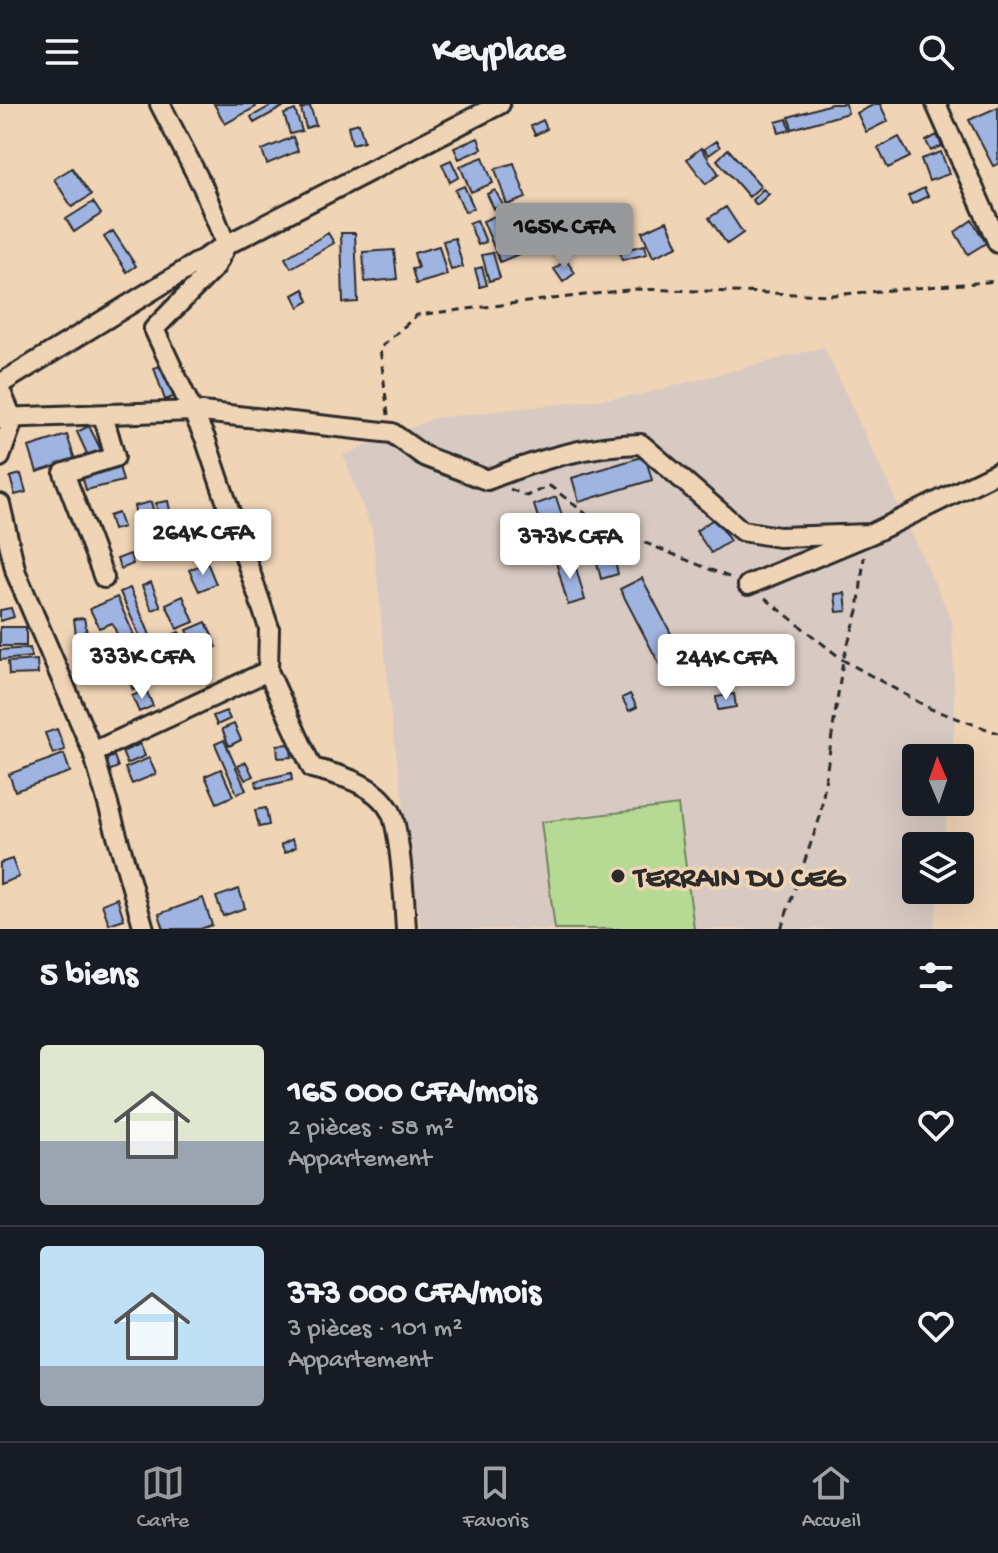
<!DOCTYPE html>
<html lang="fr">
<meta charset="utf-8">
<style>
:root{--surface:#171b24;--page:#242831;--text:#f1f3f6;--muted:#9ea1a6;--line:#363941;--accent:#98999b}
body{margin:0;font-family:"Gochi Hand",sans-serif;background:var(--page);color:var(--text);height:100vh;display:flex;flex-direction:column;font-size:30px;white-space:nowrap}
*{box-sizing:border-box;margin:0}
p{font-size:26px;color:var(--muted)}
.icon{flex:none;width:44px;height:44px;fill:none;stroke:currentColor;stroke-width:2;stroke-linecap:round;stroke-linejoin:round}
.map{position:relative;height:825px;overflow:hidden}
.panel{display:flex;flex-direction:column;background:var(--surface);flex:1}
.panel>*{flex:none}
.needle{width:52px;rotate:358deg}
.controls{position:absolute;left:902px;top:640px;display:grid;gap:16px}
.controls a{display:grid;place-items:center;width:72px;height:72px;border-radius:8px;background:var(--surface);box-shadow:0 8px 32px #0002;font-size:40px}
.price{position:absolute;translate:-50% -68px;padding:0 18px;border-radius:8px;background:#fff;color:#222;font-size:26px;line-height:52px;filter:drop-shadow(0 2px 4px #0008)}
.price::after{content:'';position:absolute;left:50%;top:48px;width:24px;height:18px;margin-left:-12px;background:inherit;clip-path:polygon(0 0,100% 0,50% 100%)}
.price.on{background:var(--accent);color:#111}
ul{padding:0;list-style:none}
li{display:flex;align-items:center;gap:24px;height:200px;padding:0 40px}
li+li{border-top:2px solid var(--line)}
li span{display:grid;place-items:center;flex:none;width:224px;height:160px;border-radius:8px;color:#555}
li>.icon{margin-inline-start:auto}
span .icon{width:96px;height:96px;fill:#fffc;stroke-width:1}
li b{font-size:34px}
h2{display:flex;justify-content:space-between;align-items:center;height:96px;padding:0 40px;font-size:34px}
header{display:flex;justify-content:space-between;align-items:center;height:104px;padding:0 40px;background:var(--surface);font-size:36px;font-weight:700}
.tabs{display:flex;justify-content:space-around;align-items:center;height:112px;border-top:2px solid var(--line);background:var(--surface);font-size:22px;color:var(--muted)}
.tabs a{display:grid;justify-items:center;gap:4px}
.tabs .on{color:var(--accent)}
.map>svg:first-child{display:block}
.built{fill:#d8cac3}
.green{fill:#b6d993;stroke:#70825f;stroke-width:2}
.building{fill:#a0b4e2;stroke:#2b2b2b;stroke-width:2}
.lines{fill:none;stroke-linecap:round;stroke-linejoin:round}
.minor-casing{stroke:#2b2b2b;stroke-width:24}
.path{stroke:#2b2b2b;stroke-width:3;stroke-dasharray:8 6;stroke-linecap:butt}
.minor{stroke:#f0d4b6;stroke-width:18}
.poi-dot{fill:#2b2b2b;stroke:#f0d4b6;stroke-width:3}
.labels{text-anchor:middle;stroke-width:7;stroke-linejoin:round;paint-order:stroke}
.poi-label{font-size:30px;font-weight:bold;fill:#2b2b2b;stroke:#f0d4b6;text-anchor:start}
</style>
<header><svg class="icon" aria-label="menu" viewBox="0 0 24 24"><path d="M4 6h16M4 12h16M4 18h16"/></svg>Keyplace<svg class="icon" aria-label="search" viewBox="0 0 24 24"><circle cx="10" cy="10" r="6"/><path d="M15 15l6 6"/></svg></header>
<div class="map">
<svg width="998" height="825" viewBox="0 0 998 825">
<rect width="100%" height="100%" fill="#f0d4b6"/>
<filter id="ink" filterUnits="userSpaceOnUse"><feTurbulence type="fractalNoise" baseFrequency=".0125" numOctaves="2"/><feDisplacementMap in="SourceGraphic" scale="16" xChannelSelector="R" yChannelSelector="G"/><feConvolveMatrix kernelMatrix="1 2 1 2 8 2 1 2 1" color-interpolation-filters="sRGB"/></filter>
<g filter="url(#ink)">
<path class="built" d="M824 243 952 516 955 613 952 654H916V698H948L944 742H916V786H939L934 825H421L391 612 372 426 343 351 434 314 639 291Z"/>
<path class="green" d="M678 701 694 825H555L541 718Z"/>
<path class="building" d="M214 0H254L256 3 225 20Z
M274 0 283 3 254 19 251 13Z
M831 0H846L848 9 792 25 789 13Z
M875 0H880L888 17 866 28 857 9Z
M310 2 316 21 306 24 301 5Z
M998 3V60L993 62 969 16Z
M295 6 302 27 290 30 284 10Z
M787 15 790 26 779 29 776 18Z
M543 16 547 25 535 31 531 22Z
M359 19 364 37 352 40 348 22Z
M937 31 942 42 931 47 926 37Z
M293 33 298 47 267 60 262 46Z
M899 33 910 53 888 64 878 44Z
M478 34 482 45 459 55 454 44Z
M716 37 720 43 709 51 704 45Z
M701 44 719 70 706 80 687 55Z
M728 45 761 82 749 93 717 56Z
M941 48 949 70 929 77 921 55Z
M483 53 493 79 471 88 460 62Z
M451 56 459 73 450 78 442 60Z
M514 59 526 94 507 101 495 65Z
M72 64 91 91 72 103 54 75Z
M464 82 474 104 465 108 455 86Z
M924 84 928 92 912 100 908 92Z
M763 85 769 90 757 101 752 96Z
M495 86 503 101 494 105 487 90Z
M93 98 101 110 74 128 66 115Z
M726 103 743 129 727 140 709 114Z
M502 109 519 150 500 158 483 117Z
M525 115 536 140 524 145 514 120Z
M477 116 486 138 478 141 469 119Z
M972 116 986 139 968 150 955 128Z
M667 117 678 142 653 153 642 128Z
M113 127 136 162 127 168 104 133Z
M328 129 334 139 291 164 285 154Z
M341 129H355L358 198 343 199Z
M455 134 463 163 451 166 443 137Z
M645 141 647 150 622 156 620 147Z
M439 142 447 171 416 180 412 165 418 164 414 149Z
M394 146 397 175 365 178 363 148Z
M493 149 500 174 489 177 482 151Z
M566 156 575 169 563 178 554 165Z
M482 163 487 181 480 183 475 165Z
M304 185 309 197 299 203 293 191Z
M165 260 176 292 165 296 154 264Z
M89 322 102 348 89 354 77 328Z
M67 331 75 356 37 368 29 343Z
M645 352 652 376 579 398 572 374Z
M119 362 123 377 86 386 82 371Z
M21 370 26 388 15 391 10 373Z
M556 393 573 445 550 452 534 401Z
M168 397 171 411 158 413 156 399Z
M151 398 156 416 138 421 134 402Z
M118 409 123 423 113 426 109 412Z
M191 411 193 422 178 424 176 414Z
M715 414 730 437 711 449 696 427Z
M612 446 618 470 601 475 595 450Z
M130 450 133 460 121 465 117 455Z
M573 453 585 496 568 501 556 458Z
M207 458 216 480 199 487 189 466Z
M642 474 689 564 667 575 620 485Z
M151 478 161 503 152 506 142 482Z
M130 484 153 538 144 542 120 488Z
M845 489 847 507 837 508 835 490Z
M183 492 194 518 177 525 166 500Z
M117 493 138 540 124 546 112 519 99 524 90 505Z
M11 504 14 513 0 517V506Z
M84 514 87 529 76 531 74 515Z
M206 518 217 543 198 551 187 526Z
M0 523H26V542H0Z
M179 528 185 540 170 547 164 534Z
M30 544 31 553 0 556V546Z
M136 549 149 579 133 586 120 556Z
M37 556 38 570 9 571 8 558Z
M146 586 153 602 139 608 132 592Z
M630 590 637 603 629 607 622 594Z
M734 590 736 603 718 606 716 593Z
M226 607 230 615 217 621 213 612Z
M234 620 241 636 229 642 222 625Z
M57 625 65 646 53 650 45 629Z
M224 636 246 686 237 690 215 640Z
M140 640 145 652 127 660 122 648Z
M290 640 292 653 278 654 277 641Z
M64 650 70 668 15 687 9 670Z
M114 652 118 663 109 667 105 656Z
M149 654 156 670 132 680 125 664Z
M246 658 253 672 245 676 238 662Z
M221 665 233 692 217 699 205 672Z
M291 669 292 676 257 684 256 677Z
M266 704 269 721 259 723 255 706Z
M292 735 296 743 285 749 281 741Z
M12 755 19 773 0 780V759Z
M239 785 245 804 223 812 216 793Z
M117 794 124 815 109 820 102 800Z
M203 794 212 821 200 825H164L159 810Z"/>
<g class="lines">
<g class="minor-casing">
<path id="minor" d="M160 0 203 83 226 141 215 163 154 225 205 334 269 524 268 567 312 664C340 671 376 680 391 708 400 726 405 803 406 825
M936 0 998 139
M0 280 226 141 500 0
M0 286 13 316 0 353
M103 311 115 353 64 369 104 474
M0 314 193 307 392 329 424 352 487 376C537 356 587 341 641 340L742 427 779 433 871 430
M0 400 16 469 93 648 144 825
M748 481 871 430 998 368
M93 648 268 567"/>
</g>
<path class="path" d="M388 311 380 244 417 211 636 185 833 191 998 177
M510 385 526 392 550 382 599 420 731 474
M765 494 843 556 931 605 998 629
M781 825 820 713 843 556 858 507 864 453"/>
<use href="#minor" class="minor"/>
</g>
</g>
<circle class="poi-dot" cx="618" cy="772" r="8"/>
<g class="labels">
<g class="poi-label">
<text x="634" y="782">TERRAIN DU CEG</text>
</g>
</g>
</svg>
<div class="controls">
<a><svg class="needle" viewBox="-14 -14 28 28"><path d="M0-13l5 13h-10z" fill="#e53935"/><path d="M0 13l5-13h-10z" fill="#9ea1a6"/></svg></a>
<a><svg class="icon" aria-label="layers" viewBox="0 0 24 24"><path d="M12 4l9 5-9 5-9-5zM3 14l9 5 9-5"/></svg></a>
</div>
<b class="price on" style="left:564px;top:167px">165K CFA</b>
<b class="price" style="left:203px;top:473px">264K CFA</b>
<b class="price" style="left:570px;top:477px">373K CFA</b>
<b class="price" style="left:142px;top:597px">333K CFA</b>
<b class="price" style="left:726px;top:598px">244K CFA</b>
</div>
<section class="panel">
<h2>5 biens<svg class="icon" aria-label="filters" viewBox="0 0 24 24"><path d="M4 7h16M4 17h16"/><circle cx="9" cy="7" r="2"/><circle cx="15" cy="17" r="2"/></svg></h2>
<ul>
<li><span style="background:linear-gradient(#dfe7d0 60%,#9aa5b1 0)"><svg class="icon" aria-label="home" viewBox="0 0 24 24"><path d="M3 11l9-7 9 7M6 9v11h12V9"/></svg></span><div><b>165 000 CFA/mois</b><p>2 pièces · 58 m²</p><p>Appartement</p></div><svg class="icon" aria-label="heart" viewBox="0 0 24 24"><path d="M12 20l-8-8c-3-5 5-10 8-4 3-6 11-1 8 4z"/></svg></li>
<li><span style="background:linear-gradient(#bfe0f5 75%,#9aa5b1 0)"><svg class="icon" aria-label="home" viewBox="0 0 24 24"><path d="M3 11l9-7 9 7M6 9v11h12V9"/></svg></span><div><b>373 000 CFA/mois</b><p>3 pièces · 101 m²</p><p>Appartement</p></div><svg class="icon" aria-label="heart" viewBox="0 0 24 24"><path d="M12 20l-8-8c-3-5 5-10 8-4 3-6 11-1 8 4z"/></svg></li>
</ul>
</section>
<nav class="tabs">
<a class="on"><svg class="icon" aria-label="map" viewBox="0 0 24 24"><path d="M3 6l6-2 6 2 6-2v14l-6 2-6-2-6 2zM9 4v14M15 6v14"/></svg>Carte</a>
<a><svg class="icon" aria-label="saved" viewBox="0 0 24 24"><path d="M7 4h10v16l-5-4-5 4z"/></svg>Favoris</a>
<a><svg class="icon" aria-label="home" viewBox="0 0 24 24"><path d="M3 11l9-7 9 7M6 9v11h12V9"/></svg>Accueil</a>
</nav>
